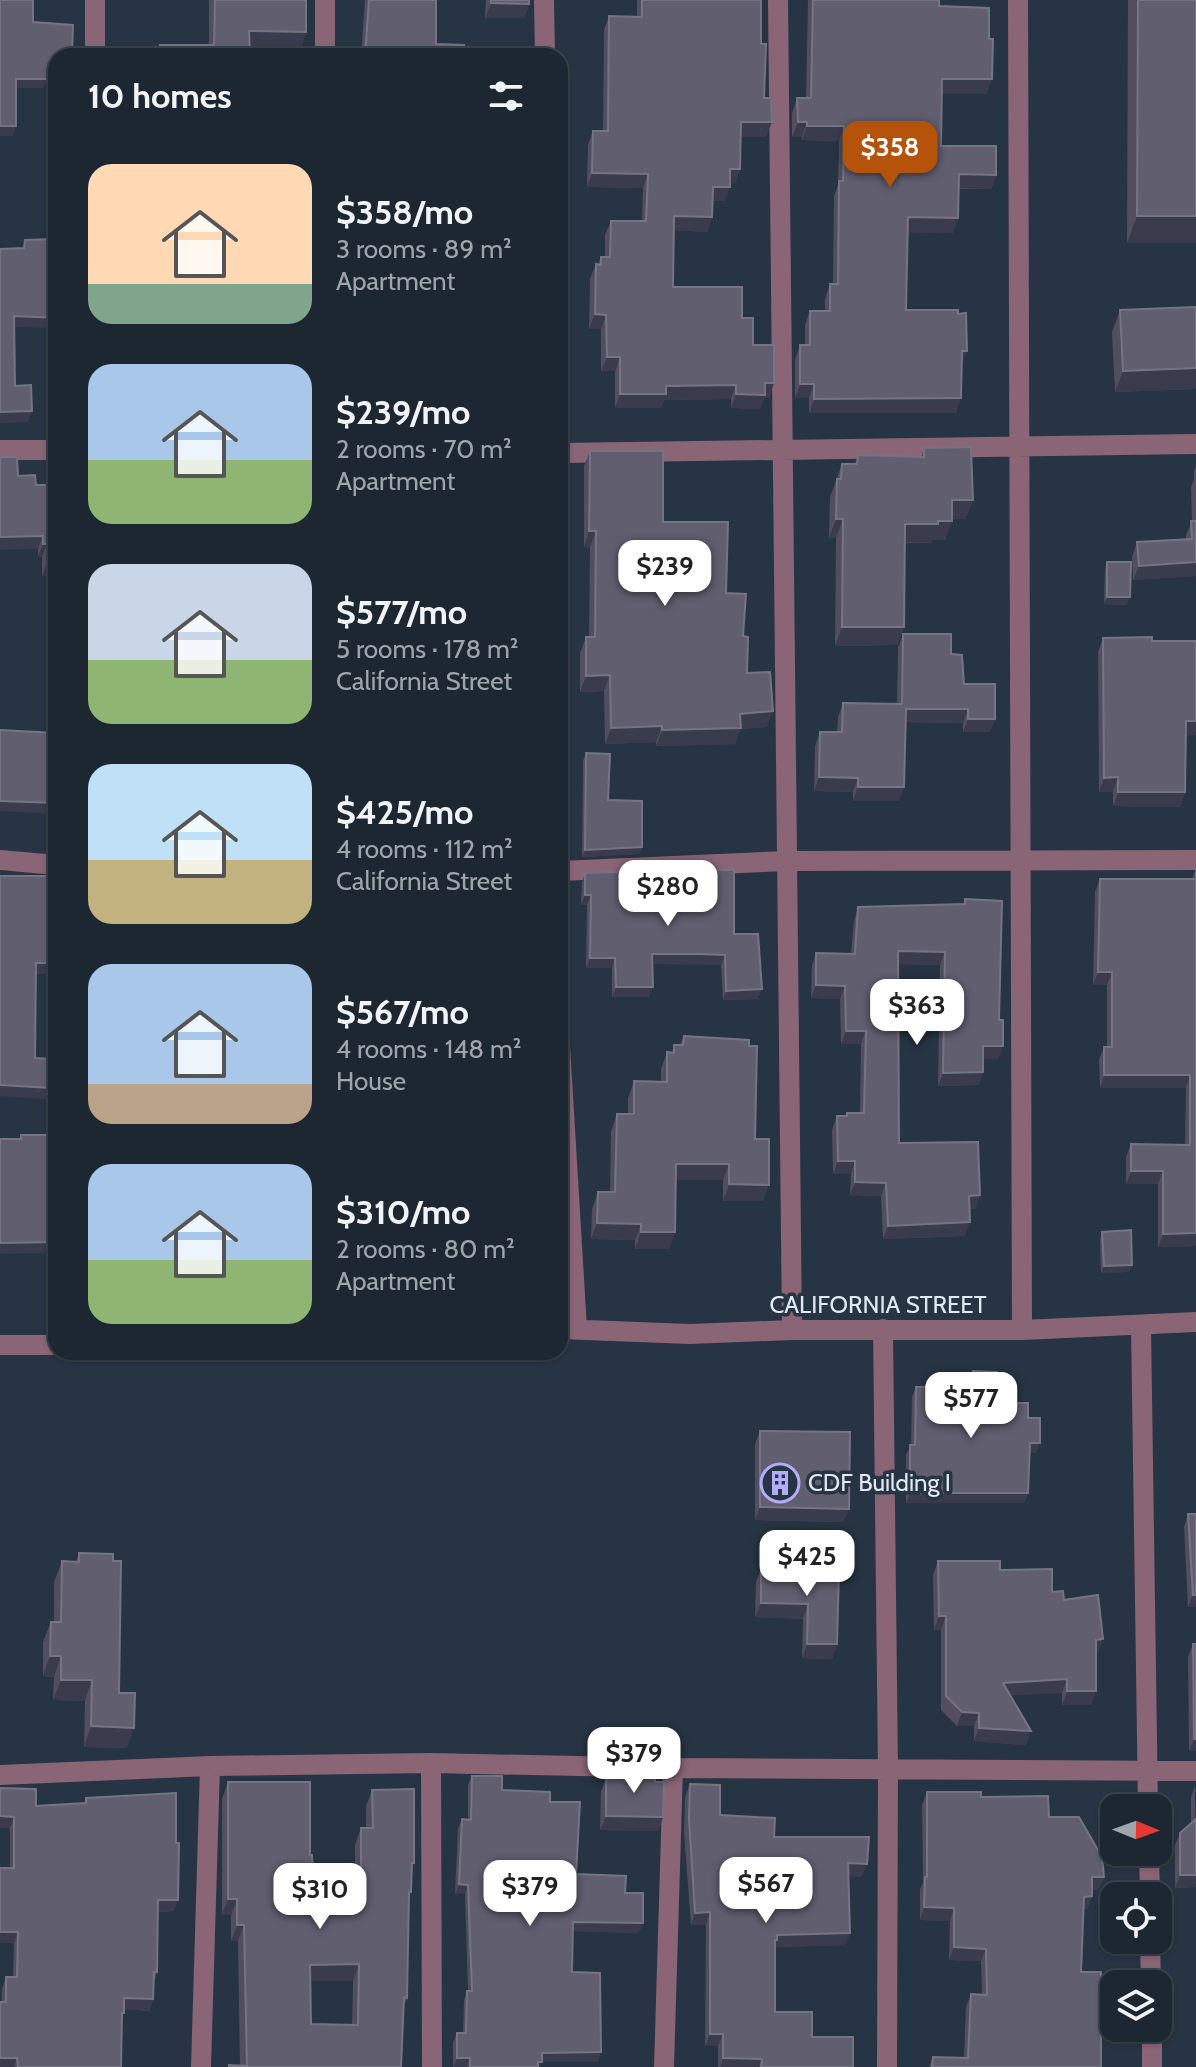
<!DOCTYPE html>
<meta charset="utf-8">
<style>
:root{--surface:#1d2732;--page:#2a333e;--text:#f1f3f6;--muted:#a0a5ac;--line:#3b444d;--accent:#b45309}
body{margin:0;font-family:Cabin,sans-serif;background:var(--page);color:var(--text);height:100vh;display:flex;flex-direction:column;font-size:30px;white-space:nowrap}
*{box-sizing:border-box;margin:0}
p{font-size:26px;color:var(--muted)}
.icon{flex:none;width:44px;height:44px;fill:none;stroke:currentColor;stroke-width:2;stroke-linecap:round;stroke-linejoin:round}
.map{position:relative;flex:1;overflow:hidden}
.sheet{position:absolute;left:48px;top:48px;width:520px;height:1312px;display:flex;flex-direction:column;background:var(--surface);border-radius:24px;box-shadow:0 2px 6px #0004,0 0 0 2px var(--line)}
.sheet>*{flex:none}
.needle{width:52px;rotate:91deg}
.tools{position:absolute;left:1100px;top:1794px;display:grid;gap:16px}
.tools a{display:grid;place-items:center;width:72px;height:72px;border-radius:16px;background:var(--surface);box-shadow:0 2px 6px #0004,0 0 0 2px var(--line);font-size:40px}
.price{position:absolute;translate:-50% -68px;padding:0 18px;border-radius:16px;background:#fff;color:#222;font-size:26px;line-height:52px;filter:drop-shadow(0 2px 4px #0008)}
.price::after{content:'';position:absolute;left:50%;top:48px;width:24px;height:18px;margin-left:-12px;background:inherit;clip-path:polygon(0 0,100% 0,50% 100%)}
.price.on{background:var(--accent);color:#fff}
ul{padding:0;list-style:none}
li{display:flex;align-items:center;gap:24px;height:200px;padding:0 40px}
li span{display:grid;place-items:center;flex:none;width:224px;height:160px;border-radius:24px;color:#555}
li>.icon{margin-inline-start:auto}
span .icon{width:96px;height:96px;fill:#fffc;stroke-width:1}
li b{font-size:34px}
h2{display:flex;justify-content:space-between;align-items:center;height:96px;padding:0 40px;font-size:34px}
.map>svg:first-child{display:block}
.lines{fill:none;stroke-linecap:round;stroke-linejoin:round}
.minor{stroke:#896575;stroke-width:20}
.wall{fill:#524e60;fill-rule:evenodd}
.shaded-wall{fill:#3a3c4e}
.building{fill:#615e70;stroke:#757484;stroke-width:2;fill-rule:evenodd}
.labels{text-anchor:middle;stroke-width:7;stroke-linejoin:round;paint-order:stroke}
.street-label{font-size:24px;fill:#e1e9f3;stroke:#273443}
.poi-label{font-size:24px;fill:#e1e9f3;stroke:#273443;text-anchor:start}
</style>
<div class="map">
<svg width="1196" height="2067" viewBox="0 0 1196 2067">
<rect width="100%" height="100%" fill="#273443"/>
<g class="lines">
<path class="minor" d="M95 0V56
M325 0V56
M544 0 545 56
M778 0 792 1330
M1018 0 1022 1330
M0 450H56
M560 453 1196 444
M0 860 56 865
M560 871 787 861 1196 860
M560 1046 577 1328
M1141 1325 1148 1808
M560 1329 690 1334 792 1330H1022L1196 1322
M883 1329 888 1770 887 2067
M0 1345H56
M431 1763 432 2067
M0 1775 210 1766 431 1763 673 1768 1196 1771
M1149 1852 1150 1896
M1150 1940 1151 1984
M1152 2028V2067
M201 2067 210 1766
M664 2067 673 1768"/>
</g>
<path class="wall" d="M209 0H306V32L301 47 249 46 250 56H156L160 45H209Z
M365 0H436V44L464 56H361Z
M486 0H529V4L524 18H485Z
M637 0H761V44L766 137H741L740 169 735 183H730L725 201H713L712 217 707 232 673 230V287L742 318 753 345 774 383 769 398H764L760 409 731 408V399L664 400 661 408H615V371H601V329H589L590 279 596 264H598L601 257H605V235L611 221H642L643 188 587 187 588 145 593 131H603L604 30 609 16H637Z
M808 0H939V6L987 94H942L941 146 996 175 991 189H959L953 233 907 232 906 310 962 365 956 413H809V398H795V360L800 345H805V325L810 311H825V299L830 284H833L834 196 838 185 839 141 802 140V137H792V113L797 98H806Z
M1128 0H1196V243H1127Z
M1196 307V389L1115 392 1112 332 1120 310Z
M924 448 966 519H952L945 540H932L931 543H905L904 627 897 645 835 646 836 538H829L830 497 842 464H855L858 455 921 457Z
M590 451 663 522 726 593 743 636 747 673 767 727 740 729 735 744 656 746V742L605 744 604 691 580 692V653L586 637H589L590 547H584V466Z
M1196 465V576L1133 580 1132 557 1137 542 1186 540V535L1192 521 1191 488 1194 479V471Z
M18 476 36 485 56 576H42V557L38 556V549Z
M1107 562 1127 605 1104 604 1105 569Z
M903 634 951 654 964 684 995 719 990 732H963V723L906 722 904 787 899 801H853V792L814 791 815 746 820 732H837L838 717 843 703 897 704 898 648Z
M1103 638 1152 641 1186 735 1185 792 1180 807 1113 806V792H1099L1098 652Z
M586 753 608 800 642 847 639 854 582 857 583 761Z
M1196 868V1246L1158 1247V1184H1126V1157L1131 1144 1185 1145 1186 1088H1100L1099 1060 1104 1047H1107V985H1093L1095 892 1100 879H1192Z
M707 870 734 934 758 999 723 1000 721 965 696 964H652L649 997H612V968H586L587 905H581L582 883 585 873 643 892 704 893V880Z
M965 899 999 1020 1003 1046 998 1059H983V1072L978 1085 938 1086 940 965 898 964 899 1143 980 1195 975 1209H969L965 1236 883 1239 881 1196 850 1195 851 1174H833L832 1130 837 1116H845L847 1113H860L861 1044H841L840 999 811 998 812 966 816 953 851 954 854 921 858 907 964 905Z
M684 1036 755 1139 763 1201H723V1180H676L675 1232 669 1249H635V1240L591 1239 592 1209 598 1192H610L611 1131 617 1114H628V1098L634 1081 661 1082V1069L667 1052H672L674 1045H680Z
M1102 1232 1129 1272 1101 1273 1100 1239Z
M973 1371 997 1403 1028 1418 1036 1453H1029L1028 1493 1024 1503H906V1455L911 1445 912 1397 916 1387 969 1386V1382Z
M760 1431 844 1522 755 1520V1444Z
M1188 1514 1196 1607H1188L1184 1527Z
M79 1553 119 1693 127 1748 84 1747 85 1701 53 1700 54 1677 43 1676V1642L51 1622H54V1582L62 1561 76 1562Z
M938 1561 1000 1570 1052 1592 1064 1600 1098 1653H1096L1091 1705H1062V1693L1010 1695 1026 1745 974 1741V1726H957L941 1710V1630H934L933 1575Z
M761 1568 839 1570 837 1644 832 1659 802 1658 803 1619 755 1617 756 1582Z
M1193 1644 1196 1751H1189L1188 1657Z
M612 1771 655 1782 663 1817 658 1831 600 1830 601 1792 606 1778H609Z
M472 1776 502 1790 550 1802 576 1874 625 1893 639 1933 572 1931V1972L598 2062H542L540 2067H453V2042L457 2033H463L464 2000 467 1991H468L465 1894H455L458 1829 462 1819 468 1820V1785Z
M228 1782 310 1855 313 1875 355 1876V1845L361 1828H366V1806L372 1790 412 1870 409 1898 407 1998 403 2008 401 2067 240 2066 238 1941H231V1915H222V1799ZM310 1981H353L352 2025 311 2024Z
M690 1784 720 1815 774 1837 862 1877 848 1876 846 1945 775 1947V2012L812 2037 853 2067H718V2046H705L706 1925H691L684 1832 685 1797Z
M1195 1785 1196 1887 1175 1888V1845L1180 1833 1191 1823V1798Z
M0 1788 36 1806 84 1803 86 1798 174 1911 158 1912 157 1972 154 1983 153 1999 149 2011 124 2009 122 2019 121 2067H0L2 1989 6 1977H13L14 1943 10 1868V1828H0Z
M927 1792 981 1797 1049 1817 1104 1877 1099 1889 1092 1890V1896L1087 1909H1083L1081 1972 1101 2067H929L933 2057 964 2058 966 2007 971 1994 982 1995 981 1961 949 1960 950 1921 920 1920V1889L923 1883 922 1805Z"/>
<path class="shaded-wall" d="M491 3 529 4 524 18H485Z
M249 31 306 32 301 47 243 46Z
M47 72 56 73V82H46L43 88H13L16 79Z
M942 79H992L987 94H937Z
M741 122H772L766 137H736Z
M798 122H807L802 137H792Z
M0 126H16L13 136H0Z
M807 126H844L839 141 802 140Z
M730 169H740L735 183H724Z
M592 173 648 174 643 188 587 187Z
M959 174 996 175 991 189 954 188Z
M713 187H730L725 201H708Z
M674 216 712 217 707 232 668 230Z
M1137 216H1196V243H1127Z
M908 217 958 218 953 233 902 232Z
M595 314 606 315 601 329H589Z
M14 316 56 318V328L10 327Z
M962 351H967L962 365Z
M607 357H620L615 371H601Z
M1196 368V389L1115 392 1123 371Z
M765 383H774L769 398H764L760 409 731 408 736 394Z
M800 384H814L809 398H795Z
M736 385 731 399 664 400 661 408H615L620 394 666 386Z
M961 398 956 413H809L814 399Z
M32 411 28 422 0 423V412Z
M952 500H973L966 519H946Z
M836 519H843L836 538H829Z
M938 521H952L945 540H932L931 543 898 542 905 524Z
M589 531H596L590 547H584Z
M43 536 38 549 0 550V537Z
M43 544H47L42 557 38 556Z
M1196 562V576L1133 580 1139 566Z
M47 563 56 564V576H42Z
M1107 597H1130L1127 605 1104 604Z
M842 627H904L897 645 835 646Z
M610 675 604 691 580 692 586 676Z
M906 709H968L963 723 901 722Z
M773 711 767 727 740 729 735 744 656 746 662 730 740 714Z
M968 719H995L990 732H963Z
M1186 721H1196V735L1181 736Z
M662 726 656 742 605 744 611 728Z
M819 777 858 778 853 792 814 791Z
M1118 777 1113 792H1099L1104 778Z
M858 787H904L899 801H853Z
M1118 792H1185L1180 807 1113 806Z
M0 801 56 803V805L53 814 0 811Z
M642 847 639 854 582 857 585 850Z
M585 895H591L587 905H581Z
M898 951 945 952 940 965 894 964Z
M652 954H700L725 955 721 965 648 964Z
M590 958H615L612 968H586Z
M36 963H56L55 974H32Z
M1098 972H1112L1107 985H1093Z
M816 985 845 986 840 999 811 998Z
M616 987H653L649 997H612Z
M762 989 758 999 723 1000 726 991Z
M846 1031H866L861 1044H841Z
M983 1046H1003L998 1059H978Z
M983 1072 978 1085 938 1086 943 1073Z
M1104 1075H1190L1186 1088H1100Z
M0 1085 50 1088 46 1099 0 1096Z
M838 1161H855L851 1174H833Z
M676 1164H729L723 1180H670Z
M1131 1171H1163L1158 1184H1126Z
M855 1182 886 1183 881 1196 850 1195Z
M729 1184 769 1185 763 1201H723Z
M980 1195 975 1209H964L969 1196Z
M970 1222 965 1236 883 1239 888 1226Z
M597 1223 641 1224 635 1240 591 1239Z
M641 1232H675L669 1249H635Z
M1196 1233V1246L1158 1247 1163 1234Z
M56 1242V1253L0 1254V1243Z
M1132 1265 1129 1272 1101 1273 1104 1266Z
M1030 1443H1040L1036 1453H1026Z
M910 1493H1028L1024 1503H906Z
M760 1507 849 1509 844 1522 755 1520Z
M1193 1595H1196V1607H1188Z
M761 1603 808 1604 803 1619 755 1617Z
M939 1616H946L941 1630H934Z
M1103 1639 1098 1653 1091 1654 1096 1640Z
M807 1644H837L832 1659 802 1658Z
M50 1656H61L54 1677 43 1676Z
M1067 1679 1062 1693 998 1696 1003 1683Z
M61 1680H92L85 1701 53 1700Z
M1067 1691H1096L1091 1705H1062Z
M962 1712 979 1713 974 1726H957Z
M91 1726 134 1728 127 1748 84 1747Z
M979 1728 1031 1731 1026 1745 974 1741Z
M1194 1739H1196V1751H1189Z
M0 1816 14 1817 10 1828H0Z
M606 1816 663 1817 658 1831 600 1830Z
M848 1863 867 1864 862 1877 843 1875Z
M1180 1875H1196V1887L1175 1888Z
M1092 1877H1104L1099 1889 1087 1890Z
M459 1884 468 1885 465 1894H455Z
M1092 1896 1087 1909 1079 1910 1084 1897Z
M228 1899H237L231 1915H222Z
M158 1900H178L174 1911 154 1912Z
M924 1907 954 1908 950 1921 920 1920Z
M710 1912 706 1925H691L695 1913Z
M573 1922 643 1923 639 1933 569 1931Z
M237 1925H244L238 1941H231Z
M0 1932H18L14 1943H0Z
M850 1933 846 1945 775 1947 770 1952 777 1935Z
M954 1947 986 1949 981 1961 949 1960Z
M359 1964 353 1981H304L310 1965Z
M124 1998 153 1999 149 2011 120 2009Z
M710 2034H723L718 2046H705Z
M601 2052 598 2062H542L540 2067H536L542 2053Z
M0 2058H17L14 2067H0Z
M457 2058H470L467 2067H453Z
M723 2058 762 2059 759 2067H720Z"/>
<path class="building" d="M0 0H33V22L73 25 72 56H56V73L47 72V79H16V126H0Z
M215 0H306V32L249 31 250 56H160V45H214Z
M369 0H436V44L464 45V56H365Z
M491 0H529V4L491 3Z
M642 0H761V44H766L764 98H771L772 122H741L740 169H730V187H713L712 217 674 216 673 287H742V318H753V345H774V383H765V395L736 394V385L666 386V394H620V357H607L606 315 595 314 596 264 601 265V257H610L611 221H646L648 174 592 173 593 131H608L609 16 642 17Z
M813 0H939V6L989 8V39H993L992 79H942L941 146H996V175L959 174 958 218 908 217 906 310H958V314L966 313 967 351H962L961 398 814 399V384H800V345H810V311H830V284H838L839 181H843L844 126H807V122H798L797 98H811Z
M1138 0H1196V216H1137Z
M56 239V318L14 316 15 386 31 385 32 411 0 412V249L24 248 25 240Z
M1196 307V368L1123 371 1120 310Z
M971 447 973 500H952V521H938V524H905L904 627H842L843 519H836L837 479H841L842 464H857L858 455 924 457V448Z
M590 451H663V522H728L726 593 746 594 743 636 748 637 747 673 770 672 773 711 740 714 741 728 662 730V726L611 728 610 675 586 676V637H595L596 531H589Z
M0 457H17L18 476 35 475 36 485H56V564L47 563V544H43V536L0 537Z
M1191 521H1196V562L1139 566 1137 542 1192 539Z
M1107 562H1131L1130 597H1107Z
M903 634H951V654L962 655 964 684H995V719H968V709H906L904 787H858V778L819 777 820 732H842L843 703 902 704Z
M1152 637V641H1196V721H1186L1185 792H1118V777L1104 778 1103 638Z
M0 730 56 733V803L0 801Z
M586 753 610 754 608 800 642 801V847L585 850Z
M1196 868V1233L1163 1234V1171H1131V1144L1190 1145V1075H1104V1047H1112V972H1098L1100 879H1196Z
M707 870H734V934H758L762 989 726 991 725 955 700 954H652L653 987H616L615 958H590L591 895H585V873L643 871V892L707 893Z
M0 876H56V963H36L35 1058 51 1059 50 1088 0 1085Z
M965 899 1002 901 999 1020H1003V1046H983V1072L943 1073 945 952 898 951 899 1143 978 1142 980 1195 969 1196 970 1222 888 1226 886 1183 855 1182V1161H838L837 1116H847V1113H864L866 1031H846L845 986 816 985V953L855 954 858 907 965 904Z
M684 1036 749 1040V1046H757L755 1139H769V1185L729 1184V1164H676L675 1232H641V1224L597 1223 598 1192H615L617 1114H634V1081L667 1082V1052L674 1053V1045H683Z
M21 1135H56V1242L0 1243V1139H21Z
M1131 1230 1132 1265 1104 1266 1102 1232Z
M973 1371 997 1372V1403H1028V1418H1040V1443H1030L1028 1493H910V1445H915L916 1387 973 1386Z
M760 1431 850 1432 849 1509 760 1507Z
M1188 1514H1196V1595H1193Z
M79 1553 113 1554V1561H121L119 1693H135L134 1728 91 1726 92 1680H61V1656H50L51 1622H61L62 1561 79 1562Z
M938 1561H1000V1570L1052 1569V1592L1063 1591 1064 1600 1098 1595 1103 1639 1096 1640V1691H1067V1679L1003 1683 1031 1731 979 1728V1713L962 1712 946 1696V1616H939Z
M761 1568 839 1570 837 1644H807L808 1604 761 1603Z
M1193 1644H1196V1739H1194Z
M612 1771 655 1772V1782H664L663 1817 606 1816V1778H611Z
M472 1776H502V1790L550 1792V1802H580L576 1874 626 1876 625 1893H643V1923L573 1922 572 1972 600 1973 601 2052 542 2053V2062H538V2067H470V2058H457V2033H466L467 1991H472L468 1885 459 1884 462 1819 471 1820Z
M228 1782H310V1855H312L313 1875 361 1876V1828H373L372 1790 414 1789V1863H412L411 1892H409L407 1998 404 1997 401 2067H229V2065L247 2066 244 1925H237V1899H228ZM359 1964 358 2025 311 2024 310 1965Z
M690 1784 720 1785V1815L775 1818 774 1837H869L867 1864 848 1863 850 1933 777 1935V1940H775V2012H812V2037H853V2067H761L762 2059 723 2058V2034H710V1912L695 1913 689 1819Z
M0 1788 36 1789V1806L86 1803V1798L176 1793V1843H179L178 1900H158L157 1972H154L153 1999 124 1998V2013H122L121 2067H18L17 2058H0V2002H6V1977H17L18 1932H0V1868H14V1817L0 1816Z
M927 1792H981V1797L1048 1796 1049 1817H1079L1102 1857 1104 1877H1092V1896L1084 1897 1081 1972H1101V2067H932L933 2057 968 2058 971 1994 987 1995 986 1949 954 1947V1908L924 1907 925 1877H927Z
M1196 1819V1875H1180V1833Z"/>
<defs>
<g id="building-ring" transform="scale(2)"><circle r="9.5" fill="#273443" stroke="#b1adfa" stroke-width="1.5"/><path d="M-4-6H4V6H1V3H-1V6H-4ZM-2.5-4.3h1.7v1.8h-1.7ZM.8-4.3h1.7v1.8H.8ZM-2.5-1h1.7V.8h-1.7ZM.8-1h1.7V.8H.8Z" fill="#b1adfa"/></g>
</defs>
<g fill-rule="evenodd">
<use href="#building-ring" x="780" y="1483"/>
</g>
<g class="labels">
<g class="street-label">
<text x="878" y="1313">CALIFORNIA STREET</text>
</g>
<g class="poi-label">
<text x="808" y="1491">CDF Building I</text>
</g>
</g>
</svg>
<div class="tools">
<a><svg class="needle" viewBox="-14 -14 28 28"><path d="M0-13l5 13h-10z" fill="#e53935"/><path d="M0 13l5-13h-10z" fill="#a0a5ac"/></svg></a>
<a><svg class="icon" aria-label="locate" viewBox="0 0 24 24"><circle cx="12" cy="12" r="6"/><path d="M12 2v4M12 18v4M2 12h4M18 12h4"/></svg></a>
<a><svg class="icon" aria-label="layers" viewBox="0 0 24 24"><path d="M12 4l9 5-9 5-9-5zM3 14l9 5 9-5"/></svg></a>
</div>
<b class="price on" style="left:890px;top:189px">$358</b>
<b class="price" style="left:665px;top:608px">$239</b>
<b class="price" style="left:668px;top:928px">$280</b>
<b class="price" style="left:917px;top:1047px">$363</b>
<b class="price" style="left:971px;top:1440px">$577</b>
<b class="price" style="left:807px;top:1598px">$425</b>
<b class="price" style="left:634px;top:1795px">$379</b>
<b class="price" style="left:766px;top:1925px">$567</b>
<b class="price" style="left:530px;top:1928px">$379</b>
<b class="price" style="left:320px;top:1931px">$310</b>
<section class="sheet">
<h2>10 homes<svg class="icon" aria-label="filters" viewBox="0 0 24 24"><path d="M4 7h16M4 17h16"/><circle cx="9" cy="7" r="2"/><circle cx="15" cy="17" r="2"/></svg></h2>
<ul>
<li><span style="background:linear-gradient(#ffd9b3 75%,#7fa58c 0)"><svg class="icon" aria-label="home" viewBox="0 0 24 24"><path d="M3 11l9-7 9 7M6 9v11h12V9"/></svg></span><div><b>$358/mo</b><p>3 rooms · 89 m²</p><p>Apartment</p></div></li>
<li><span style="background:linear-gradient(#a9c7e8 60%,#8fb573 0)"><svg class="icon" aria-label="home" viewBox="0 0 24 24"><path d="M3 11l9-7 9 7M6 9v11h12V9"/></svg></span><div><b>$239/mo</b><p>2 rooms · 70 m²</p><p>Apartment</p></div></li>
<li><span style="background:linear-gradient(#c9d6e8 60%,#8fb573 0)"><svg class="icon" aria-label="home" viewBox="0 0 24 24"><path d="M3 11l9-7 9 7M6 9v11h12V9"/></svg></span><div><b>$577/mo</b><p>5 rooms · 178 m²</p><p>California Street</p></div></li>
<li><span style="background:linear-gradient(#bfe0f5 60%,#c2b280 0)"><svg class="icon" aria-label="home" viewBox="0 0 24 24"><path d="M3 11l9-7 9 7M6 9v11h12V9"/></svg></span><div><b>$425/mo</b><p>4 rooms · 112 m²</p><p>California Street</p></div></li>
<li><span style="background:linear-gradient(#a9c7e8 75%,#b9a48a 0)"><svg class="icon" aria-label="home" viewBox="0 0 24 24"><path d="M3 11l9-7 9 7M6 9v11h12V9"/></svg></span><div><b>$567/mo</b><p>4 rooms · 148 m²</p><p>House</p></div></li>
<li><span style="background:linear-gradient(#a9c7e8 60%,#8fb573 0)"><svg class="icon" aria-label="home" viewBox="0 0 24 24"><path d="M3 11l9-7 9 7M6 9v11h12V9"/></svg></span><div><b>$310/mo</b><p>2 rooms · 80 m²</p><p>Apartment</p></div></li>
</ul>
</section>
</div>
